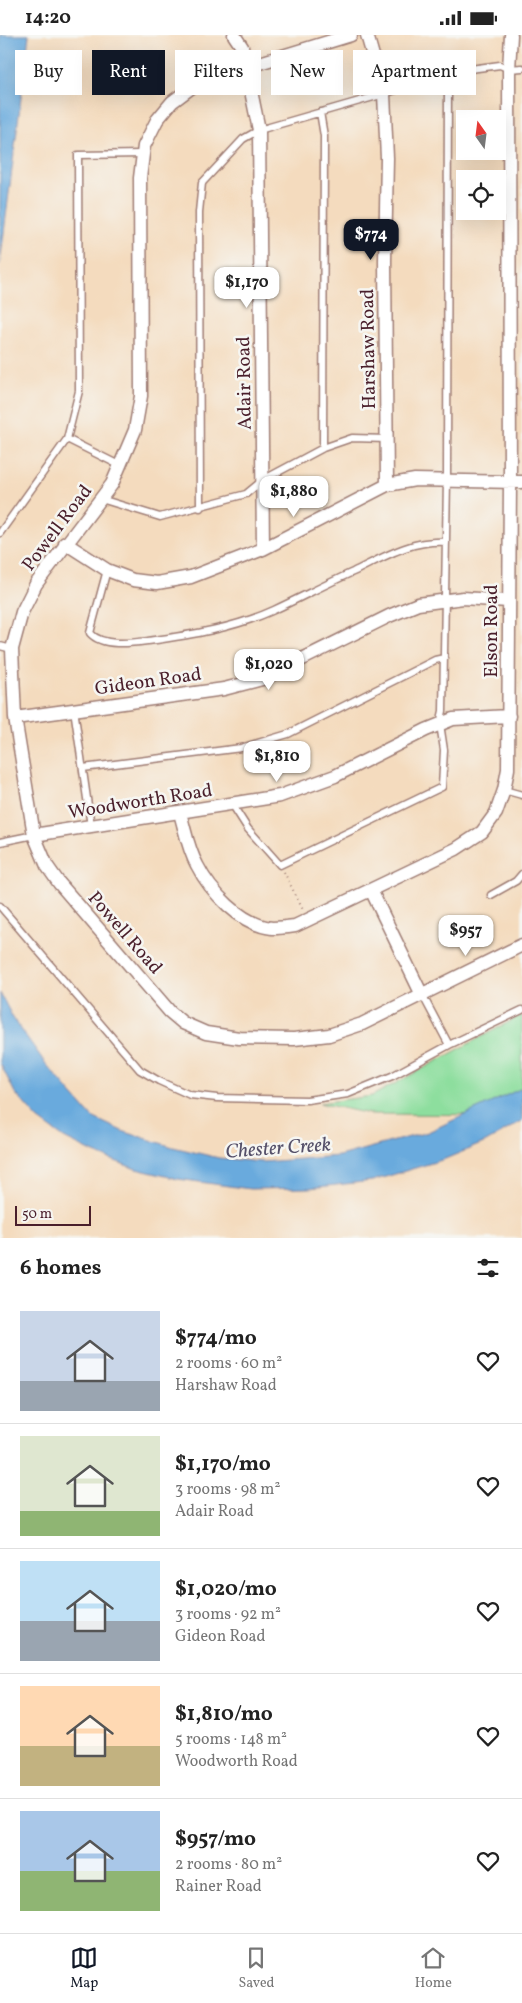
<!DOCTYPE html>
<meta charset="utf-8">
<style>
:root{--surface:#fff;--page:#f2f2f2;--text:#222;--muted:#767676;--line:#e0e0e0;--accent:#111827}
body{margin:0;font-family:Vollkorn,serif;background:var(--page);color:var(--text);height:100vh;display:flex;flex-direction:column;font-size:19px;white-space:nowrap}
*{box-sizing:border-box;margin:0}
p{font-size:16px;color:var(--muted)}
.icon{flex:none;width:28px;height:28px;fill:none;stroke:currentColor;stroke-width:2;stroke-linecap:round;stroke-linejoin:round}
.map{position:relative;height:1203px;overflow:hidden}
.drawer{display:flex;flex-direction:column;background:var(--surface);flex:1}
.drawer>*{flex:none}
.banner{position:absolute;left:15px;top:15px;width:492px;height:45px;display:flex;gap:10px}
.needle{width:32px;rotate:346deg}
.buttons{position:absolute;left:456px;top:75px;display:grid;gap:10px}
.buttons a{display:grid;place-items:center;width:50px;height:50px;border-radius:0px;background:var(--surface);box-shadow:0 5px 20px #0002;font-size:25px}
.scale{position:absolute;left:15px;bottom:12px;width:76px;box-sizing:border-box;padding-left:5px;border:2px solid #4a1f2b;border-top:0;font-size:14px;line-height:18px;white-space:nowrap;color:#4a1f2b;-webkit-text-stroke:4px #f6f6f2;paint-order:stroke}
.price{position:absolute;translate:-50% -42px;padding:0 11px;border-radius:10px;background:#fff;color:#222;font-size:16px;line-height:32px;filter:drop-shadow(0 1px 2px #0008)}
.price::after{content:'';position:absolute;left:50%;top:30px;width:15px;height:11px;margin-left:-8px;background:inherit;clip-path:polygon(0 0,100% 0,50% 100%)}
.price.current{background:var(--accent);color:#fff}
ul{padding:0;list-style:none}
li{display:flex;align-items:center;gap:15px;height:125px;padding:0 20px}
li+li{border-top:1px solid var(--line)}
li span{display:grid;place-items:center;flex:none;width:140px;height:100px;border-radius:0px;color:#555}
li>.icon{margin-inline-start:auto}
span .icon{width:60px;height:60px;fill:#fffc;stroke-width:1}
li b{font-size:21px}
h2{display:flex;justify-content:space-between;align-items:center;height:60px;padding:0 20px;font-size:21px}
.tag{padding:0 18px;border-radius:0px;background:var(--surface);box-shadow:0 5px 20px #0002;font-size:18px;line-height:45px}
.tag.current{background:var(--accent);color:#fff}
.status{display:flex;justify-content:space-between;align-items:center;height:35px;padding:0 25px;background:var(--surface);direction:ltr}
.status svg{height:14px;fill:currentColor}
.menu{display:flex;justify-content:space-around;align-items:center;height:70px;border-top:1px solid var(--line);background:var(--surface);font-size:14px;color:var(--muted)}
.menu a{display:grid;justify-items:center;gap:2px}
.menu .current{color:var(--accent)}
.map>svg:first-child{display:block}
.green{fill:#8dde9e;stroke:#6c7e64}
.water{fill:#69aadd;stroke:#5a6484}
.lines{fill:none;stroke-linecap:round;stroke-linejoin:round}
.service-casing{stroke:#9f7d74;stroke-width:9}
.minor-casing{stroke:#9f7d74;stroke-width:15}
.path{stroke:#9f7d74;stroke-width:2;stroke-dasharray:1 4;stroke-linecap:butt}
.service{stroke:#fff;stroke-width:6}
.minor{stroke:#fff;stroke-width:12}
.labels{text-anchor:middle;stroke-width:5;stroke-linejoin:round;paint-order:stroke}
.street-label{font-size:19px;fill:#4a1f2b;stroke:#f6f6f2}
.water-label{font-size:20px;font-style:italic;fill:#555069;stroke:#f6f6f2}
</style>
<div class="status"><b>14:20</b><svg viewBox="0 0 49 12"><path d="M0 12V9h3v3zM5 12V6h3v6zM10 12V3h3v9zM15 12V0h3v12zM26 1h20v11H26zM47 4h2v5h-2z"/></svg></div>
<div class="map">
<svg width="522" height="1203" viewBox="0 0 522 1203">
<rect width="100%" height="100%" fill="#f6f6f2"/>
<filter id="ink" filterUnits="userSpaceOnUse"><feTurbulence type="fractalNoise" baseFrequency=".02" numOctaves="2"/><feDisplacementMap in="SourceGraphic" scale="10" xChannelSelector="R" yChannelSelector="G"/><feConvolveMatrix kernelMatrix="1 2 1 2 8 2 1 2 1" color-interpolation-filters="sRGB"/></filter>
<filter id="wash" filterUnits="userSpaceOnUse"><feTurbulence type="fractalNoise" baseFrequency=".0096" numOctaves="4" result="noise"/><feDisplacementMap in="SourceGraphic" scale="20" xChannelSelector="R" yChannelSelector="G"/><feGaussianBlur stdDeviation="1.12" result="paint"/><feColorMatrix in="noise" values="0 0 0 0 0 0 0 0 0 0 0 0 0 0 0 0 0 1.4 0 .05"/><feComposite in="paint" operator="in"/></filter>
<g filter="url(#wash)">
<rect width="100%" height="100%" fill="#f4dbbe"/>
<path class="green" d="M522 980V1080L370 1079 319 1068 372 1061Z"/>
<path class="water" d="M0 0H29L0 229Z
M0 958 13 983 46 1029 92 1082 122 1096 173 1112 219 1123 262 1127 339 1121 428 1097 522 1053V1086L486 1107 445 1124 372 1146 309 1153 250 1154 178 1144 136 1134 94 1118 64 1103 38 1084 15 1058 0 1028Z"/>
</g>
<g filter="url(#ink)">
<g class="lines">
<g class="service-casing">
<path id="service" d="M320 77 324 101 323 413
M67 404 119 430
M101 464 160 482 246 459 263 445 323 413 352 403 387 404
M200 473 199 177 202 148 243 104 259 95 384 59 448 37 500 30 509 34 522 33
M0 498 67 404 79 356 78 120 143 119
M107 535 90 598C102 612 132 608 148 606 191 600 235 593 274 575 300 563 326 549 353 537 384 522 410 505 446 507
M0 611 12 614
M74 674 91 791
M83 733 241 713 288 699 435 625 444 623
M504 755 522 760
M232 769 248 794 280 830 442 752 444 715 440 689 443 676 447 445 448 37
M0 807 34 800
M491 860 516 846 522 839
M0 871 140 1035 159 1046 190 1060 217 1063 307 1065 348 1059 392 1041 449 1010 522 975
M422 959 449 1010"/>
</g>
<g class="minor-casing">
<path id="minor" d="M234 0 242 12 259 95 263 514
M351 0 217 41 192 52 172 67 157 85 144 111 140 143 141 361 135 395 112 449 36 549 22 577 12 614 15 683 34 800 47 831 59 848 170 977 183 988 206 998 239 1003 294 1004 329 1000 362 989 522 910
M367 0 384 59 387 123 385 226 387 450
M65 508 107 535 133 545 157 548 191 542 263 514 387 450 415 445 522 447
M15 683 224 654 262 644 389 581 418 569 463 563 508 566
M180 778C185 795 188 814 197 830 210 856 241 890 272 893 279 893 288 892 295 891L456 814 482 797 496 778 504 755 508 734 510 447 509 34 511 0
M34 800 280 761 335 741 426 695 453 684 509 681
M371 855 421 958"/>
</g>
<path class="path" d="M284 837 303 875"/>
<use href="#service" class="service"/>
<use href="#minor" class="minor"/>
</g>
</g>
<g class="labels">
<g class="street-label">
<text transform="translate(367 314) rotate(-91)" y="7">Harshaw Road</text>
<text transform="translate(243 348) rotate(-91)" y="7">Adair Road</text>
<text transform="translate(56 492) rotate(-53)" y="7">Powell Road</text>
<text transform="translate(490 596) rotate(-90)" y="7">Elson Road</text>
<text transform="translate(148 645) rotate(-8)" y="7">Gideon Road</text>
<text transform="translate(140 765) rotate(-9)" y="7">Woodworth Road</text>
<text transform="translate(126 897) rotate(49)" y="7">Powell Road</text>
</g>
<g class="water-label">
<text transform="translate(278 1112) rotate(-4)" y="7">Chester Creek</text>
</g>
</g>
</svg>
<div class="buttons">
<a><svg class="needle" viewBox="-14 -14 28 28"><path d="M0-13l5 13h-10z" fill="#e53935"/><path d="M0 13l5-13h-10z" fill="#767676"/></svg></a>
<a><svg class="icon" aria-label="locate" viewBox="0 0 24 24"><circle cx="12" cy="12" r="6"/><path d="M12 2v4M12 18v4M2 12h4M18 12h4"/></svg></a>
</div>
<div class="scale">50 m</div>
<b class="price current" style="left:371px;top:226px">$774</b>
<b class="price" style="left:247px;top:274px">$1,170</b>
<b class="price" style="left:294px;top:483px">$1,880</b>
<b class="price" style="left:269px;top:656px">$1,020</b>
<b class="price" style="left:277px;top:748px">$1,810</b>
<b class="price" style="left:466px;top:922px">$957</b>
<div class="banner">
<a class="tag">Buy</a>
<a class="tag current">Rent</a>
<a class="tag">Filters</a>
<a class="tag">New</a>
<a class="tag">Apartment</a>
</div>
</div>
<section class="drawer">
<h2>6 homes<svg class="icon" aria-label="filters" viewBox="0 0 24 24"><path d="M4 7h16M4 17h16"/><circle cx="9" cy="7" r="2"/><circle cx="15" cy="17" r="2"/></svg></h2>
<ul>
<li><span style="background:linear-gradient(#c9d6e8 70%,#9aa5b1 0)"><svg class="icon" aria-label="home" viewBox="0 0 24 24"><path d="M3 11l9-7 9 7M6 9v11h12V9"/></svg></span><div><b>$774/mo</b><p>2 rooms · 60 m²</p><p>Harshaw Road</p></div><svg class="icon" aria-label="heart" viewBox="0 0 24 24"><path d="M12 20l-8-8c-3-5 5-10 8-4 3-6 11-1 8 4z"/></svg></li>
<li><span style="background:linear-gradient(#dfe7d0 75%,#8fb573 0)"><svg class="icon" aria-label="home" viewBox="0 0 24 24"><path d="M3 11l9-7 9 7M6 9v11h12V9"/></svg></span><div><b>$1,170/mo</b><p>3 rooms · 98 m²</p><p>Adair Road</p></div><svg class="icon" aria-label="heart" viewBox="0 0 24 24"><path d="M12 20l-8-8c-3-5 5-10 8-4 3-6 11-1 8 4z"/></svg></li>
<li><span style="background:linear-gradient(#bfe0f5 60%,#9aa5b1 0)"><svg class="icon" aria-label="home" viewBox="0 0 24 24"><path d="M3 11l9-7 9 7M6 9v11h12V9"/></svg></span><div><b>$1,020/mo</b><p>3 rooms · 92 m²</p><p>Gideon Road</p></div><svg class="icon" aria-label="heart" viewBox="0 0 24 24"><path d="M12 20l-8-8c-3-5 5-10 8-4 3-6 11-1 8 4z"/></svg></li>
<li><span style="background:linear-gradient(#ffd9b3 60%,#c2b280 0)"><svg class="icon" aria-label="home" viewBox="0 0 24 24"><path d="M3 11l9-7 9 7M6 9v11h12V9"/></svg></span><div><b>$1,810/mo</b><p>5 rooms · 148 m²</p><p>Woodworth Road</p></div><svg class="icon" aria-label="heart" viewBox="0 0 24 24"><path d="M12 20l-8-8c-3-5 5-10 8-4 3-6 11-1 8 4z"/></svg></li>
<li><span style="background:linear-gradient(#a9c7e8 60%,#8fb573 0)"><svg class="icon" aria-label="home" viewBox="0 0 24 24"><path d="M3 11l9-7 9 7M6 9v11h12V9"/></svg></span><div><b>$957/mo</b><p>2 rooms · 80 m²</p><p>Rainer Road</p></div><svg class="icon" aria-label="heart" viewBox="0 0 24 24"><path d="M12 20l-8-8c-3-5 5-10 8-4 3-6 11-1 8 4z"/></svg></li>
</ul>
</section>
<nav class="menu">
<a class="current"><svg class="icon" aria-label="map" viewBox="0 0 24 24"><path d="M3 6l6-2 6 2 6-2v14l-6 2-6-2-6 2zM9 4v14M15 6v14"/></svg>Map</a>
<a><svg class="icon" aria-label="saved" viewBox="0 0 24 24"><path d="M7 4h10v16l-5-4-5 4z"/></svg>Saved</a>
<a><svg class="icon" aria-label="home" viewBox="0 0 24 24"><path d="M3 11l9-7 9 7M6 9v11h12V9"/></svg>Home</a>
</nav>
